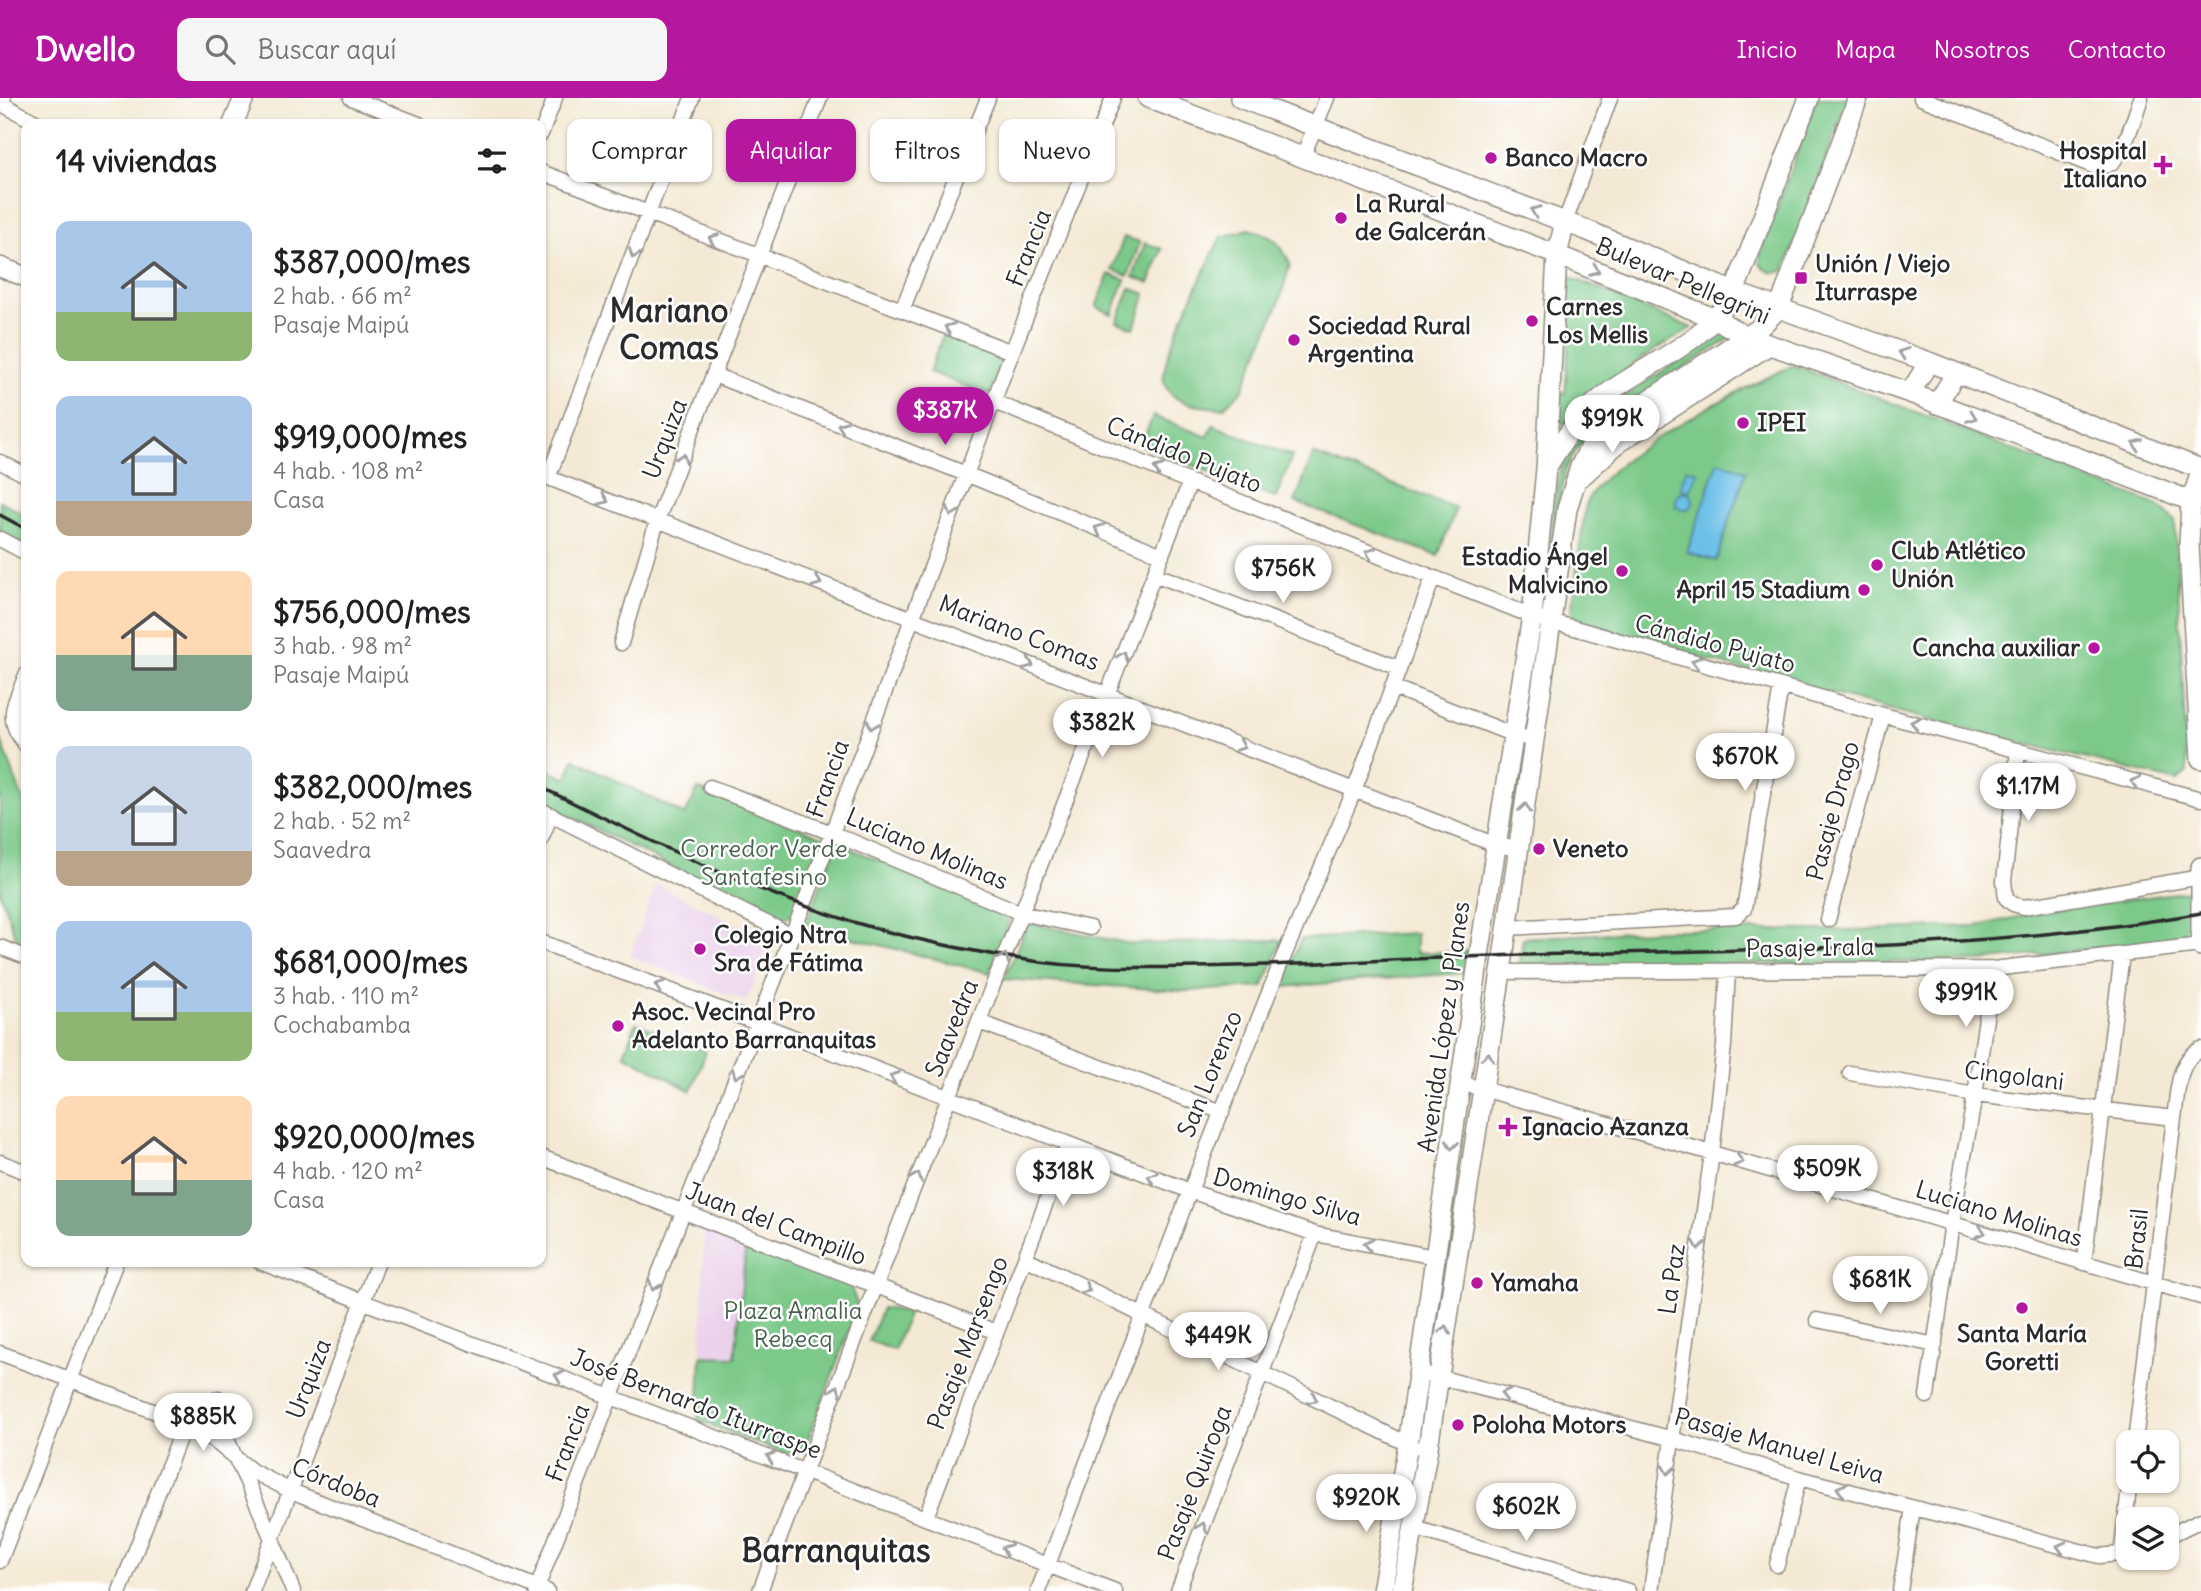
<!DOCTYPE html>
<html lang="es">
<meta charset="utf-8">
<style>
:root{--surface:#fff;--page:#f6f6f6;--text:#202124;--muted:#757577;--accent:#b5179e}
body{margin:0;font-family:Delius,sans-serif;background:var(--page);color:var(--text);height:100vh;display:flex;flex-direction:column;font-size:26px;white-space:nowrap}
*{box-sizing:border-box;margin:0}
p{font-size:23px;color:var(--muted)}
.icon{flex:none;width:38px;height:38px;fill:none;stroke:currentColor;stroke-width:2;stroke-linecap:round;stroke-linejoin:round}
.map{position:relative;flex:1;overflow:hidden}
.panel{position:absolute;left:21px;top:21px;width:525px;height:1148px;display:flex;flex-direction:column;background:var(--surface);border-radius:14px;box-shadow:0 2px 5px #0004}
.panel>*{flex:none}
.guide{position:absolute;left:567px;top:21px;width:665px;height:63px;display:flex;gap:14px}
.controls{position:absolute;left:2116px;top:1332px;display:grid;gap:14px}
.controls a{display:grid;place-items:center;width:63px;height:63px;border-radius:14px;background:var(--surface);box-shadow:0 2px 5px #0004;font-size:35px}
.price{position:absolute;translate:-50% -60px;padding:0 16px;border-radius:24px;background:#fff;color:#222;font-size:23px;line-height:46px;filter:drop-shadow(0 2px 4px #0008)}
.price::after{content:'';position:absolute;left:50%;top:42px;width:21px;height:16px;margin-left:-10px;background:inherit;clip-path:polygon(0 0,100% 0,50% 100%)}
.price.active{background:var(--accent);color:#fff}
ul{padding:0;list-style:none}
li{display:flex;align-items:center;gap:21px;height:175px;padding:0 35px}
li span{display:grid;place-items:center;flex:none;width:196px;height:140px;border-radius:14px;color:#555}
li>.icon{margin-inline-start:auto}
span .icon{width:84px;height:84px;fill:#fffc;stroke-width:1}
li b{font-size:30px}
h2{display:flex;justify-content:space-between;align-items:center;height:84px;padding:0 35px;font-size:30px}
.chip{padding:0 24px;border-radius:14px;background:var(--surface);box-shadow:0 2px 5px #0004;font-size:24px;line-height:63px}
.chip.active{background:var(--accent);color:#fff}
header{display:flex;align-items:center;gap:42px;box-sizing:border-box;height:98px;padding:0 35px;background:var(--accent);color:#fff}
header strong{font-size:33px}
nav{display:flex;gap:38px;margin-inline-start:auto;font-size:24px}
.search{width:490px;height:63px;background:var(--page);display:flex;align-items:center;gap:18px;box-sizing:border-box;padding:0 24px;border-radius:14px;color:var(--muted);font-size:26px}
.map>svg:first-child{display:block}
.built{fill:#ebd1eb}
.green{fill:#7bc989;stroke:#537a5a;stroke-width:2}
.water{fill:#6cc0e8;stroke:#4c768a;stroke-width:2}
.lines{fill:none;stroke-linecap:round;stroke-linejoin:round}
.minor-casing{stroke:#908a80;stroke-width:17}
.major-casing{stroke:#908a80;stroke-width:22}
.minor{stroke:#fff;stroke-width:14}
.major{stroke:#fff;stroke-width:19}
.rail{stroke:#2b2b2b;stroke-width:3.5}
.oneway{stroke:#a0a0a0}
.poi-dot{fill:#b5179e;stroke:#fff;stroke-width:2.5}
.labels{text-anchor:middle;stroke-width:5;stroke-linejoin:round;paint-order:stroke}
.poi-label{font-size:24px;font-weight:bold;fill:#2b2b2b;stroke:#fff;text-anchor:start}
.street-label{font-size:24px;fill:#2b2b2b;stroke:#fff}
.park-label{font-size:24px;fill:#47624c;stroke:#fff}
.district-label{font-size:32px;font-weight:bold;fill:#2b2b2b;stroke:#fff}
</style>
<header>
<strong>Dwello</strong>
<div class="search"><svg class="icon" aria-label="search" viewBox="0 0 24 24"><circle cx="10" cy="10" r="6"/><path d="M15 15l6 6"/></svg>Buscar aquí</div>
<nav><a>Inicio</a><a>Mapa</a><a>Nosotros</a><a>Contacto</a></nav>
</header>
<div class="map">
<svg width="2201" height="1493" viewBox="0 0 2201 1493">
<rect width="100%" height="100%" fill="#fff"/>
<filter id="ink" filterUnits="userSpaceOnUse"><feTurbulence type="fractalNoise" baseFrequency=".0143" numOctaves="2"/><feDisplacementMap in="SourceGraphic" scale="14" xChannelSelector="R" yChannelSelector="G"/><feConvolveMatrix kernelMatrix="1 2 1 2 8 2 1 2 1" color-interpolation-filters="sRGB"/></filter>
<filter id="wash" filterUnits="userSpaceOnUse"><feTurbulence type="fractalNoise" baseFrequency=".00686" numOctaves="4" result="noise"/><feDisplacementMap in="SourceGraphic" scale="28" xChannelSelector="R" yChannelSelector="G"/><feGaussianBlur stdDeviation="1.57" result="paint"/><feColorMatrix in="noise" values="0 0 0 0 0 0 0 0 0 0 0 0 0 0 0 0 0 1.4 0 .05"/><feComposite in="paint" operator="in"/></filter>
<g filter="url(#wash)">
<rect width="100%" height="100%" fill="#f4e9d4"/>
<path class="built" d="M656 786 771 844 746 904 630 858Z
M704 1130 746 1147 734 1260 701 1256Z"/>
<path class="green" d="M1817 0H1848L1785 172C1774 177 1767 175 1760 165L1761 153Z
M1249 131C1274 139 1279 142 1290 166L1280 202 1242 293 1223 310C1204 309 1170 308 1164 283 1159 261 1209 164 1221 139Z
M1124 139 1140 144 1128 178 1112 172Z
M1145 145 1162 151 1149 185 1133 179Z
M1109 176 1125 182 1112 216 1096 209Z
M1568 178 1692 230C1646 257 1600 284 1565 326L1556 325 1557 293 1565 296 1571 216 1563 209 1564 179Z
M1130 190 1146 196 1134 230 1117 224Z
M1722 235 1731 240 1609 316 1577 350 1566 371 1560 400 1546 513H1543L1554 406 1560 372 1576 341 1606 310Z
M943 237 1003 260 989 297 929 274Z
M1794 267 2159 408 2175 423 2187 674 2177 683 1933 623 1585 529 1574 522 1571 511 1586 405C1608 356 1744 290 1794 267Z
M1153 318 1208 339 1213 327 1292 358 1276 400 1141 347Z
M1313 356 1456 410 1438 458 1295 404Z
M0 403 26 417V448L0 435Z
M0 639 26 710V850L18 846 0 795Z
M574 661 685 717 698 691 823 739 793 817 777 821 541 704V668L566 681Z
M837 745 1011 818 990 875 805 828Z
M2190 793 2192 836 2160 843 1980 863 1639 867 1520 866 1523 840 1668 832H1853L1978 828 2035 815Z
M1028 825 1132 846 1282 842 1263 889 1185 893 1004 881Z
M1416 835V855L1474 853 1472 874 1281 889 1301 841Z
M636 925 706 954 691 993 624 956Z
M746 1147 850 1187 858 1209 804 1352 786 1356 698 1322 701 1258 735 1259Z
M882 1210 909 1214 894 1252 869 1243Z"/>
<path class="water" d="M1718 363 1746 373 1716 463 1687 454Z
M1686 371 1698 374 1689 394C1695 402 1695 409 1684 412L1676 408C1674 397 1680 393 1689 394L1680 390Z"/>
</g>
<g filter="url(#ink)">
<g class="lines">
<g class="minor-casing">
<path id="minor" d="M351 0 419 26
M1921 0 2096 69C2100 69 2104 68 2108 67 2124 59 2135 17 2141 0
M0 5 39 26
M541 36 555 0
M1302 60 1327 0
M541 74 1012 254
M1565 124 1610 0
M902 212 988 0
M714 277 966 376 1162 457
M994 304 1190 384 1532 518 1883 617 2201 701
M0 364 26 377
M541 377 1496 747 1519 751
M548 380 692 0
M0 441 26 455
M1154 476 1399 570
M621 545 657 423 820 0
M1392 589 1514 637 1535 642
M25 646C3 620 15 606 26 577
M2018 652 2004 783 2006 800 2013 806 2024 809 2201 779
M710 689 832 735 1021 815 1090 830
M541 712 792 838
M541 741 551 717
M1828 822 1883 617
M1507 830 1736 818 1744 811 1781 588
M541 844 757 925 1190 1093 1315 1136 1435 1159
M0 849 26 859
M1501 874 1993 871 2201 847
M979 924 1222 1014
M1850 975 1975 997 2174 1020
M1461 985 1712 1055 2201 1199
M541 1059 996 1234
M0 1064 26 1074
M1025 1160 1414 1349
M260 1164 1115 1493
M2084 1165 2122 856
M1817 1222 1935 1247
M0 1255 185 1325 207 1337 252 1373 291 1393 547 1493
M1419 1274 1673 1341 1799 1380 2099 1458 2128 1455
M1927 1298 1952 1125 1975 997 1993 871
M218 1300C219 1336 239 1364 253 1397 267 1428 280 1461 293 1493
M2135 1344 2174 1020C2178 996 2176 963 2201 951
M926 1419 1068 1047
M1414 1430 1628 1493
M2166 1439 2201 1422
M2121 1458 2130 1382
M0 1463 116 1164
M1777 1467 1799 1380
M120 1493 185 1325
M252 1493 378 1164
M536 1493 611 1298 832 735 1012 254 1113 0
M760 1493C898 1121 1047 754 1190 384
M1038 1493 1190 1093 1280 867 1354 693 1433 480
M1178 1493 1315 1136
M1651 1493 1712 1055 1724 947 1728 873
M1900 1493 1913 1410"/>
</g>
<g class="major-casing">
<path id="major" d="M1148 0 1557 157 1716 221 1747 239 1910 295 2191 403
M1240 0 1586 132 1734 194 1929 264 2201 371
M0 2 1 0
M233 26 244 0
M0 169 26 179
M1910 295 1929 264
M1937 306 1956 275
M1548 367C1561 346 1574 325 1593 307 1638 267 1704 250 1734 194L1809 0
M2201 374 2191 403 2189 447 2201 661
M1582 378 1619 344 1769 247
M2201 769V848
M1382 1493 1408 1346 1479 858 1532 518 1546 371 1557 157 1565 124
M1402 1493 1427 1356 1501 874 1567 411 1580 369 1589 350 1626 317 1757 232 1779 210 1858 0"/>
</g>
<use href="#minor" class="minor"/>
<use href="#major" class="major"/>
<path class="rail" d="M0 417 26 431
M541 689C642 739 745 791 853 824 907 840 964 852 1020 861 1078 871 1139 870 1198 869 1297 867 1397 861 1496 858 1731 850 1968 856 2201 815"/>
</g>
<defs><path id="oneway-chevron" d="M-2-3.5L2.5 0L-2 3.5" fill="none" stroke-width="1.6" stroke-linecap="round" stroke-linejoin="round" transform="scale(1.75)"/></defs>
<g class="oneway">
<use href="#oneway-chevron" transform="translate(1535 113) rotate(-159)"/>
<use href="#oneway-chevron" transform="translate(713 141) rotate(-158)"/>
<use href="#oneway-chevron" transform="translate(634 156) rotate(111)"/>
<use href="#oneway-chevron" transform="translate(1595 172) rotate(22)"/>
<use href="#oneway-chevron" transform="translate(949 230) rotate(-159)"/>
<use href="#oneway-chevron" transform="translate(1903 255) rotate(-160)"/>
<use href="#oneway-chevron" transform="translate(1972 319) rotate(21)"/>
<use href="#oneway-chevron" transform="translate(842 328) rotate(-159)"/>
<use href="#oneway-chevron" transform="translate(2137 346) rotate(-159)"/>
<use href="#oneway-chevron" transform="translate(682 360) rotate(-69)"/>
<use href="#oneway-chevron" transform="translate(1158 371) rotate(-158)"/>
<use href="#oneway-chevron" transform="translate(604 402) rotate(21)"/>
<use href="#oneway-chevron" transform="translate(952 414) rotate(111)"/>
<use href="#oneway-chevron" transform="translate(1099 431) rotate(-158)"/>
<use href="#oneway-chevron" transform="translate(1370 455) rotate(-159)"/>
<use href="#oneway-chevron" transform="translate(817 484) rotate(21)"/>
<use href="#oneway-chevron" transform="translate(1123 558) rotate(-69)"/>
<use href="#oneway-chevron" transform="translate(1696 564) rotate(-165)"/>
<use href="#oneway-chevron" transform="translate(1029 566) rotate(21)"/>
<use href="#oneway-chevron" transform="translate(1915 625) rotate(-166)"/>
<use href="#oneway-chevron" transform="translate(872 627) rotate(110)"/>
<use href="#oneway-chevron" transform="translate(1241 648) rotate(21)"/>
<use href="#oneway-chevron" transform="translate(2135 684) rotate(-165)"/>
<use href="#oneway-chevron" transform="translate(1525 710) rotate(-82)"/>
<use href="#oneway-chevron" transform="translate(1004 860) rotate(-69)"/>
<use href="#oneway-chevron" transform="translate(659 888) rotate(-160)"/>
<use href="#oneway-chevron" transform="translate(1488 959) rotate(-81)"/>
<use href="#oneway-chevron" transform="translate(737 976) rotate(111)"/>
<use href="#oneway-chevron" transform="translate(894 979) rotate(-159)"/>
<use href="#oneway-chevron" transform="translate(1452 1047) rotate(98)"/>
<use href="#oneway-chevron" transform="translate(1739 1063) rotate(16)"/>
<use href="#oneway-chevron" transform="translate(917 1079) rotate(-68)"/>
<use href="#oneway-chevron" transform="translate(1152 1079) rotate(-159)"/>
<use href="#oneway-chevron" transform="translate(1981 1134) rotate(17)"/>
<use href="#oneway-chevron" transform="translate(1368 1146) rotate(-169)"/>
<use href="#oneway-chevron" transform="translate(1699 1147) rotate(98)"/>
<use href="#oneway-chevron" transform="translate(654 1188) rotate(112)"/>
<use href="#oneway-chevron" transform="translate(1086 1191) rotate(26)"/>
<use href="#oneway-chevron" transform="translate(1445 1232) rotate(-81)"/>
<use href="#oneway-chevron" transform="translate(559 1278) rotate(-159)"/>
<use href="#oneway-chevron" transform="translate(836 1292) rotate(-70)"/>
<use href="#oneway-chevron" transform="translate(1505 1296) rotate(-165)"/>
<use href="#oneway-chevron" transform="translate(1313 1301) rotate(26)"/>
<use href="#oneway-chevron" transform="translate(771 1359) rotate(-159)"/>
<use href="#oneway-chevron" transform="translate(1668 1372) rotate(98)"/>
<use href="#oneway-chevron" transform="translate(1841 1391) rotate(-165)"/>
<use href="#oneway-chevron" transform="translate(1202 1429) rotate(-69)"/>
<use href="#oneway-chevron" transform="translate(2061 1449) rotate(-165)"/>
<use href="#oneway-chevron" transform="translate(1006 1451) rotate(-158)"/>
</g>
</g>
<g class="poi-dot">
<circle cx="1491" cy="60" r="7"/>
<path d="M2159.5 56.5h7v7h7v7h-7v7h-7v-7h-7v-7h7z"/>
<circle cx="1341" cy="120" r="7"/>
<rect x="1794" y="173" width="14" height="14" rx="3.5"/>
<circle cx="1532" cy="223" r="7"/>
<circle cx="1294" cy="242" r="7"/>
<circle cx="1743" cy="325" r="7"/>
<circle cx="1877" cy="467" r="7"/>
<circle cx="1622" cy="473" r="7"/>
<circle cx="1864" cy="492" r="7"/>
<circle cx="2094" cy="550" r="7"/>
<circle cx="1539" cy="751" r="7"/>
<circle cx="700" cy="851" r="7"/>
<circle cx="618" cy="928" r="7"/>
<path d="M1504.5 1018.5h7v7h7v7h-7v7h-7v-7h-7v-7h7z"/>
<circle cx="1477" cy="1185" r="7"/>
<circle cx="2022" cy="1210" r="7"/>
<circle cx="1458" cy="1327" r="7"/>
</g>
<g class="labels">
<g class="poi-label">
<text x="2147" y="61" text-anchor="end">Hospital<tspan x="2147" dy="28">Italiano</tspan></text>
<text x="1505" y="68">Banco Macro</text>
<text x="1355" y="114">La Rural<tspan x="1355" dy="28">de Galcerán</tspan></text>
<text x="1815" y="174">Unión / Viejo<tspan x="1815" dy="28">Iturraspe</tspan></text>
<text x="1546" y="217">Carnes<tspan x="1546" dy="28">Los Mellis</tspan></text>
<text x="1308" y="236">Sociedad Rural<tspan x="1308" dy="28">Argentina</tspan></text>
<text x="1757" y="333">IPEI</text>
<text x="1891" y="461">Club Atlético<tspan x="1891" dy="28">Unión</tspan></text>
<text x="1608" y="467" text-anchor="end">Estadio Ángel<tspan x="1608" dy="28">Malvicino</tspan></text>
<text x="1850" y="500" text-anchor="end">April 15 Stadium</text>
<text x="2080" y="558" text-anchor="end">Cancha auxiliar</text>
<text x="1553" y="759">Veneto</text>
<text x="714" y="845">Colegio Ntra<tspan x="714" dy="28">Sra de Fátima</tspan></text>
<text x="632" y="922">Asoc. Vecinal Pro<tspan x="632" dy="28">Adelanto Barranquitas</tspan></text>
<text x="1522" y="1037">Ignacio Azanza</text>
<text x="1491" y="1193">Yamaha</text>
<text x="2022" y="1244" text-anchor="middle">Santa María<tspan x="2022" dy="28">Goretti</tspan></text>
<text x="1472" y="1335">Poloha Motors</text>
</g>
<g class="street-label">
<text transform="translate(1029 150) rotate(-68)" y="8">Francia</text>
<text transform="translate(1683 183) rotate(23)" y="8">Bulevar Pellegrini</text>
<text transform="translate(665 341) rotate(-69)" y="8">Urquiza</text>
<text transform="translate(1184 357) rotate(22)" y="8">Cándido Pujato</text>
<text transform="translate(1019 535) rotate(21)" y="8">Mariano Comas</text>
<text transform="translate(1715 546) rotate(15)" y="8">Cándido Pujato</text>
<text transform="translate(828 681) rotate(-70)" y="8">Francia</text>
<text transform="translate(1833 713) rotate(-75)" y="8">Pasaje Drago</text>
<text transform="translate(927 751) rotate(23)" y="8">Luciano Molinas</text>
<text transform="translate(1810 850) rotate(-1)" y="8">Pasaje Irala</text>
<text transform="translate(1444 929) rotate(-82)" y="8">Avenida López y Planes</text>
<text transform="translate(952 930) rotate(-68)" y="8">Saavedra</text>
<text transform="translate(1210 976) rotate(-68)" y="8">San Lorenzo</text>
<text transform="translate(2014 978) rotate(7)" y="8">Cingolani</text>
<text transform="translate(1287 1099) rotate(16)" y="8">Domingo Silva</text>
<text transform="translate(1999 1116) rotate(17)" y="8">Luciano Molinas</text>
<text transform="translate(776 1126) rotate(21)" y="8">Juan del Campillo</text>
<text transform="translate(2137 1141) rotate(-84)" y="8">Brasil</text>
<text transform="translate(1672 1181) rotate(-82)" y="8">La Paz</text>
<text transform="translate(968 1245) rotate(-69)" y="8">Pasaje Marsengo</text>
<text transform="translate(309 1281) rotate(-69)" y="8">Urquiza</text>
<text transform="translate(696 1306) rotate(21)" y="8">José Bernardo Iturraspe</text>
<text transform="translate(568 1345) rotate(-69)" y="8">Francia</text>
<text transform="translate(1779 1348) rotate(16)" y="8">Pasaje Manuel Leiva</text>
<text transform="translate(336 1385) rotate(22)" y="8">Córdoba</text>
<text transform="translate(1195 1385) rotate(-69)" y="8">Pasaje Quiroga</text>
</g>
<g class="park-label">
<text x="764" y="759">Corredor Verde<tspan x="764" dy="28">Santafesino</tspan></text>
<text x="793" y="1221">Plaza Amalia<tspan x="793" dy="28">Rebecq</tspan></text>
</g>
<g class="district-label">
<text x="669" y="224">Mariano<tspan x="669" dy="37">Comas</tspan></text>
<text x="836" y="1464">Barranquitas</text>
</g>
</g>
</svg>
<div class="controls">
<a><svg class="icon" aria-label="locate" viewBox="0 0 24 24"><circle cx="12" cy="12" r="6"/><path d="M12 2v4M12 18v4M2 12h4M18 12h4"/></svg></a>
<a><svg class="icon" aria-label="layers" viewBox="0 0 24 24"><path d="M12 4l9 5-9 5-9-5zM3 14l9 5 9-5"/></svg></a>
</div>
<b class="price active" style="left:945px;top:349px">$387K</b>
<b class="price" style="left:1612px;top:357px">$919K</b>
<b class="price" style="left:1283px;top:507px">$756K</b>
<b class="price" style="left:1102px;top:661px">$382K</b>
<b class="price" style="left:1745px;top:695px">$670K</b>
<b class="price" style="left:2028px;top:725px">$1.17M</b>
<b class="price" style="left:1966px;top:931px">$991K</b>
<b class="price" style="left:1827px;top:1107px">$509K</b>
<b class="price" style="left:1063px;top:1110px">$318K</b>
<b class="price" style="left:1880px;top:1218px">$681K</b>
<b class="price" style="left:1218px;top:1274px">$449K</b>
<b class="price" style="left:203px;top:1355px">$885K</b>
<b class="price" style="left:1366px;top:1436px">$920K</b>
<b class="price" style="left:1526px;top:1445px">$602K</b>
<div class="guide">
<a class="chip">Comprar</a>
<a class="chip active">Alquilar</a>
<a class="chip">Filtros</a>
<a class="chip">Nuevo</a>
</div>
<section class="panel">
<h2>14 viviendas<svg class="icon" aria-label="filters" viewBox="0 0 24 24"><path d="M4 7h16M4 17h16"/><circle cx="9" cy="7" r="2"/><circle cx="15" cy="17" r="2"/></svg></h2>
<ul>
<li><span style="background:linear-gradient(#a9c7e8 65%,#8fb573 0)"><svg class="icon" aria-label="home" viewBox="0 0 24 24"><path d="M3 11l9-7 9 7M6 9v11h12V9"/></svg></span><div><b>$387,000/mes</b><p>2 hab. · 66 m²</p><p>Pasaje Maipú</p></div></li>
<li><span style="background:linear-gradient(#a9c7e8 75%,#b9a48a 0)"><svg class="icon" aria-label="home" viewBox="0 0 24 24"><path d="M3 11l9-7 9 7M6 9v11h12V9"/></svg></span><div><b>$919,000/mes</b><p>4 hab. · 108 m²</p><p>Casa</p></div></li>
<li><span style="background:linear-gradient(#ffd9b3 60%,#7fa58c 0)"><svg class="icon" aria-label="home" viewBox="0 0 24 24"><path d="M3 11l9-7 9 7M6 9v11h12V9"/></svg></span><div><b>$756,000/mes</b><p>3 hab. · 98 m²</p><p>Pasaje Maipú</p></div></li>
<li><span style="background:linear-gradient(#c9d6e8 75%,#b9a48a 0)"><svg class="icon" aria-label="home" viewBox="0 0 24 24"><path d="M3 11l9-7 9 7M6 9v11h12V9"/></svg></span><div><b>$382,000/mes</b><p>2 hab. · 52 m²</p><p>Saavedra</p></div></li>
<li><span style="background:linear-gradient(#a9c7e8 65%,#8fb573 0)"><svg class="icon" aria-label="home" viewBox="0 0 24 24"><path d="M3 11l9-7 9 7M6 9v11h12V9"/></svg></span><div><b>$681,000/mes</b><p>3 hab. · 110 m²</p><p>Cochabamba</p></div></li>
<li><span style="background:linear-gradient(#ffd9b3 60%,#7fa58c 0)"><svg class="icon" aria-label="home" viewBox="0 0 24 24"><path d="M3 11l9-7 9 7M6 9v11h12V9"/></svg></span><div><b>$920,000/mes</b><p>4 hab. · 120 m²</p><p>Casa</p></div></li>
</ul>
</section>
</div>
